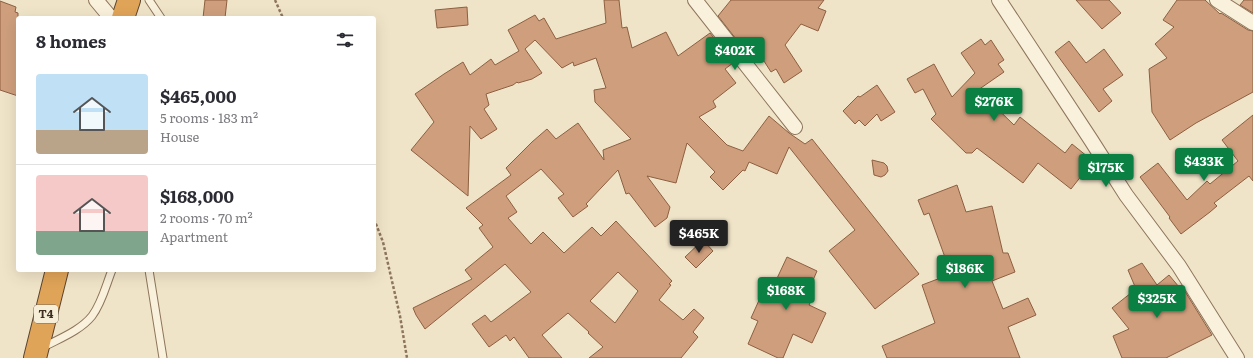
<!DOCTYPE html>
<meta charset="utf-8">
<style>
:root{--surface:#fff;--page:#f7f7f7;--text:#2b2b33;--muted:#7c7c81;--line:#e1e1e2;--accent:#0b8043}
body{margin:0;font-family:Literata,serif;background:var(--page);color:var(--text);height:100vh;display:flex;flex-direction:column;font-size:15px;white-space:nowrap}
*{box-sizing:border-box;margin:0}
p{font-size:13px;color:var(--muted)}
.icon{flex:none;width:22px;height:22px;fill:none;stroke:currentColor;stroke-width:2;stroke-linecap:round;stroke-linejoin:round}
.map{position:relative;flex:1;overflow:hidden}
.drawer{position:absolute;left:16px;top:16px;width:360px;height:256px;display:flex;flex-direction:column;background:var(--surface);border-radius:4px;box-shadow:0 4px 16px #0002}
.drawer>*{flex:none}
.price{position:absolute;translate:-50% -34px;padding:0 9px;border-radius:4px;background:var(--accent);color:#fff;font-size:13px;line-height:26px;filter:drop-shadow(0 1px 2px #0008)}
.price::after{content:'';position:absolute;left:50%;top:24px;width:12px;height:9px;margin-left:-6px;background:inherit;clip-path:polygon(0 0,100% 0,50% 100%)}
.price.active{background:#222;color:#fff}
ul{padding:0;list-style:none}
li{display:flex;align-items:center;gap:12px;height:100px;padding:0 20px}
li+li{border-top:1px solid var(--line)}
li span{display:grid;place-items:center;flex:none;width:112px;height:80px;border-radius:4px;color:#555}
li>.icon{margin-inline-start:auto}
span .icon{width:48px;height:48px;fill:#fffc;stroke-width:1}
li b{font-size:17px}
h2{display:flex;justify-content:space-between;align-items:center;height:48px;padding:0 20px;font-size:17px}
.map>svg:first-child{display:block}
.building{fill:#cf9f7d;stroke:#8d5f41;fill-rule:evenodd}
.lines{fill:none;stroke-linecap:round;stroke-linejoin:round}
.lane-casing{stroke:#8d765c;stroke-width:9}
.street-casing{stroke:#8d765c;stroke-width:16}
.highway-casing{stroke:#5b4430;stroke-width:24}
.path{stroke:#8d765c;stroke-width:2.5;stroke-dasharray:3 2;stroke-linecap:butt}
.lane{stroke:#faf1dc;stroke-width:7}
.street{stroke:#faf1dc;stroke-width:14}
.highway{stroke:#e0a458;stroke-width:22}
.labels{text-anchor:middle;stroke-width:3;stroke-linejoin:round;paint-order:stroke}
.shield{fill:#f7eed8;stroke:#756857;stroke-width:1}
.shield-label{font-size:11px;font-weight:bold;fill:#3d2e20}
</style>
<div class="map">
<svg width="1253" height="358" viewBox="0 0 1253 358">
<rect width="100%" height="100%" fill="#f0e4c8"/>
<path class="building" d="M205 0H227L225 18H203Z
M604 0H619L622 28 627 27 632 48 666 32 678 56 710 33 733 63 725 69 736 83 713 101 716 107 699 117 727 145 743 151 769 116 789 133 805 144 812 139 919 274 875 309 829 251 855 230 789 147 777 174 749 162 745 171 743 170 723 190 710 177 715 172 687 143 676 183 647 176 670 207 667 218 655 227 629 193 626 194 618 170 586 204 588 206 573 217 558 198 564 194 541 169 506 196 517 212 508 218 531 244 543 232 564 253 592 227 601 236 616 221 672 281 669 284 671 285 659 300 683 320 694 309 704 318 693 332 698 337 681 358H589L603 347 588 333 589 332 568 313 542 335 562 358H529L514 337 510 341 506 335 489 347 472 324 485 315 491 322 531 292 505 264 425 329 416 315 413 308 472 279 465 270 493 247 479 228 483 225 466 208 511 175 506 168 532 142 547 129 556 139 578 123 604 160 603 150 631 139 595 102 594 90 606 88 596 58 574 66 573 62 562 68 535 40 525 49 542 73 532 79 518 83 517 82 513 85 486 94 489 105 484 109 497 129 481 139 470 126 468 196 411 150 434 122 415 94 444 74 463 62 470 75 491 59 495 65 519 51 508 30 535 15 539 21 544 18 556 39 606 23ZM618 272 638 291 615 323 590 301Z
M731 0H824L818 8 826 11 818 31 801 24 785 45 802 71 784 83 776 69 771 72 755 47 747 53 718 16Z
M1076 0H1109L1121 13 1102 29Z
M1177 0H1205L1220 14 1221 13 1248 30 1253 31V92L1196 123 1170 140 1152 112 1149 69 1167 58 1155 44 1174 27 1163 20Z
M1244 0H1253V13L1240 5Z
M0 1 16 7 15 12 18 13V96L0 90Z
M467 7 468 25 437 28 435 10Z
M981 39 985 45 991 40 1004 60 998 64 1004 72 978 90 1014 125 1020 117 1065 153 1072 144 1093 161 1071 189 1038 163 1023 183 977 148 972 153H966L931 119 936 114 923 89 915 93 907 79 934 64 952 97 975 73 961 53Z
M1069 41 1086 63 1104 49 1123 75 1103 89 1112 101 1099 112 1055 52Z
M877 85 895 112 881 121 877 114 865 126 859 120 855 124 843 111 858 96 860 97Z
M1253 115V181L1249 176 1214 203 1217 206 1210 212 1181 234 1169 218 1170 217 1140 177 1158 163 1187 200 1207 181 1210 184 1238 161 1222 140Z
M872 160 884 163 887 166 888 171 885 175 881 177 874 175Z
M957 185 966 212 992 206 1003 253H1008L1015 272 992 281 1003 309 1028 298 1036 315 1008 327 1020 358H887L882 346 935 323 922 285 951 274 929 213 924 215 918 200Z
M703 240 713 251 696 268 685 257Z
M787 257 817 271 807 294 813 297 809 305 826 313 812 343 793 334 783 358H778L748 344 758 321 751 318 765 287 772 289Z
M1142 263 1157 285 1169 275 1179 287 1181 285 1212 335 1166 358H1122L1113 336 1129 329 1112 308 1136 289 1128 270Z"/>
<g class="lines">
<g class="lane-casing">
<path id="lane" d="M149 0 161 18
M149 270 163 358
M42 348C58 339 80 331 92 316 102 303 106 285 112 270"/>
</g>
<g class="street-casing">
<path id="street" d="M96 0 111 18
M695 0 795 127
M999 0 1091 140 1126 195 1179 266 1237 358
M1217 0 1253 23"/>
</g>
<g class="highway-casing">
<path id="highway" d="M123 18 129 0
M35 358 57 270"/>
</g>
<path class="path" d="M275 0 283 18
M374 219 383 242 400 316 407 358"/>
<use href="#lane" class="lane"/>
<use href="#street" class="street"/>
<use href="#highway" class="highway"/>
</g>
<g class="labels">
<rect class="shield" x="34" y="305" width="24" height="18" rx="3"/>
<g class="shield-label">
<text x="46" y="318">T4</text>
</g>
</g>
</svg>
<b class="price" style="left:735px;top:71px">$402K</b>
<b class="price" style="left:994px;top:122px">$276K</b>
<b class="price" style="left:1204px;top:182px">$433K</b>
<b class="price" style="left:1106px;top:188px">$175K</b>
<b class="price active" style="left:699px;top:254px">$465K</b>
<b class="price" style="left:965px;top:289px">$186K</b>
<b class="price" style="left:786px;top:311px">$168K</b>
<b class="price" style="left:1157px;top:319px">$325K</b>
<section class="drawer">
<h2>8 homes<svg class="icon" aria-label="filters" viewBox="0 0 24 24"><path d="M4 7h16M4 17h16"/><circle cx="9" cy="7" r="2"/><circle cx="15" cy="17" r="2"/></svg></h2>
<ul>
<li><span style="background:linear-gradient(#bfe0f5 70%,#b9a48a 0)"><svg class="icon" aria-label="home" viewBox="0 0 24 24"><path d="M3 11l9-7 9 7M6 9v11h12V9"/></svg></span><div><b>$465,000</b><p>5 rooms · 183 m²</p><p>House</p></div></li>
<li><span style="background:linear-gradient(#f6c9c9 70%,#7fa58c 0)"><svg class="icon" aria-label="home" viewBox="0 0 24 24"><path d="M3 11l9-7 9 7M6 9v11h12V9"/></svg></span><div><b>$168,000</b><p>2 rooms · 70 m²</p><p>Apartment</p></div></li>
</ul>
</section>
</div>
